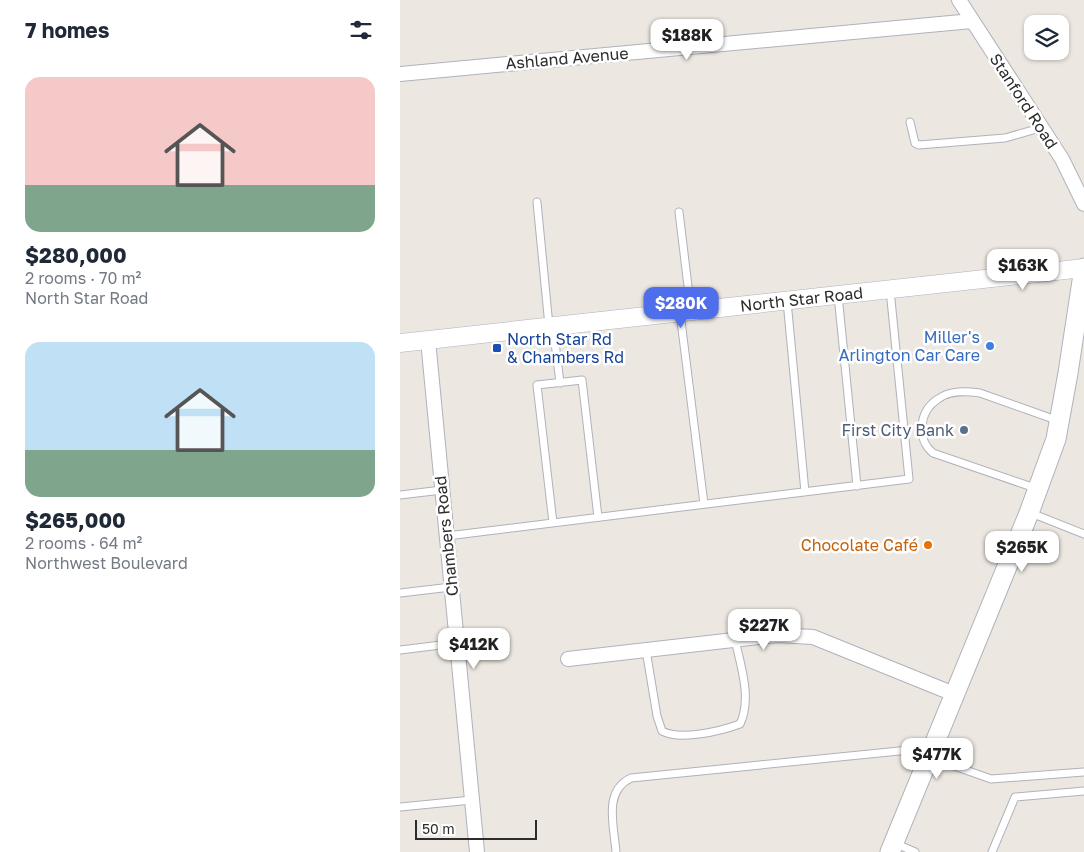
<!DOCTYPE html>
<meta charset="utf-8">
<style>
:root{--surface:#fff;--page:#f2f2f3;--text:#1f2937;--muted:#747a83;--accent:#4e6eeb}
body{margin:0;font-family:"Golos Text",sans-serif;background:var(--page);color:var(--text);height:100vh;display:flex;flex-direction:column;font-size:19px;white-space:nowrap}
*{box-sizing:border-box;margin:0}
p{font-size:16px;color:var(--muted)}
.icon{flex:none;width:28px;height:28px;fill:none;stroke:currentColor;stroke-width:2;stroke-linecap:round;stroke-linejoin:round}
.map{position:relative;flex:1;overflow:hidden}
.panel{display:flex;flex-direction:column;background:var(--surface);width:400px}
.panel>*{flex:none}
.fabs{position:absolute;left:624px;top:15px;display:grid;gap:10px}
.fabs a{display:grid;place-items:center;width:45px;height:45px;border-radius:10px;background:var(--surface);box-shadow:0 1px 4px #0004;font-size:25px}
.scale{position:absolute;left:15px;bottom:12px;width:122px;box-sizing:border-box;padding-left:5px;border:2px solid #2c2c2c;border-top:0;font-size:14px;line-height:18px;white-space:nowrap;color:#2c2c2c;-webkit-text-stroke:4px #fff;paint-order:stroke}
.price{position:absolute;translate:-50% -42px;padding:0 11px;border-radius:10px;background:#fff;color:#222;font-size:16px;line-height:32px;filter:drop-shadow(0 1px 2px #0008)}
.price::after{content:'';position:absolute;left:50%;top:30px;width:15px;height:11px;margin-left:-8px;background:inherit;clip-path:polygon(0 0,100% 0,50% 100%)}
.price.on{background:var(--accent);color:#fff}
ul{padding:0;list-style:none}
li{display:grid;align-content:center;gap:10px;height:265px;padding:0 25px}
li span{display:grid;place-items:center;height:155px;border-radius:15px;color:#555}
li>.icon{margin-inline-start:auto}
span .icon{width:90px;height:90px;fill:#fffc;stroke-width:1}
li b{font-size:21px}
h2{display:flex;justify-content:space-between;align-items:center;height:60px;padding:0 25px;font-size:21px}
main{display:flex;flex:1;min-height:0}
.map>svg:first-child{display:block}
.lines{fill:none;stroke-linecap:round;stroke-linejoin:round}
.service-casing{stroke:#b0b2bb;stroke-width:9}
.minor-casing{stroke:#b0b2bb;stroke-width:16}
.tertiary-casing{stroke:#b0b2bb;stroke-width:19}
.secondary-casing{stroke:#b0b2bb;stroke-width:21}
.service{stroke:#fff;stroke-width:7}
.minor{stroke:#fff;stroke-width:14}
.tertiary{stroke:#fff;stroke-width:18}
.secondary{stroke:#fff;stroke-width:19}
.shop-dot{fill:#3f7fe0;stroke:#fff;stroke-width:2}
.transit-dot{fill:#1a4fb4;stroke:#fff;stroke-width:2}
.service-dot{fill:#5c6f8a;stroke:#fff;stroke-width:2}
.food-dot{fill:#e8710a;stroke:#fff;stroke-width:2}
.labels{text-anchor:middle;stroke-width:5;stroke-linejoin:round;paint-order:stroke}
.street-label{font-size:16px;fill:#2c2c2c;stroke:#fff}
.shop-label{font-size:16px;fill:#366cbe;stroke:#fff;text-anchor:end}
.transit-label{font-size:16px;fill:#164399;stroke:#fff;text-anchor:start}
.service-label{font-size:16px;fill:#4e5e75;stroke:#fff;text-anchor:end}
.food-label{font-size:16px;fill:#c56008;stroke:#fff;text-anchor:end}
</style>
<main>
<section class="panel">
<h2>7 homes<svg class="icon" aria-label="filters" viewBox="0 0 24 24"><path d="M4 7h16M4 17h16"/><circle cx="9" cy="7" r="2"/><circle cx="15" cy="17" r="2"/></svg></h2>
<ul>
<li><span style="background:linear-gradient(#f6c9c9 70%,#7fa58c 0)"><svg class="icon" aria-label="home" viewBox="0 0 24 24"><path d="M3 11l9-7 9 7M6 9v11h12V9"/></svg></span><div><b>$280,000</b><p>2 rooms · 70 m²</p><p>North Star Road</p></div></li>
<li><span style="background:linear-gradient(#bfe0f5 70%,#7fa58c 0)"><svg class="icon" aria-label="home" viewBox="0 0 24 24"><path d="M3 11l9-7 9 7M6 9v11h12V9"/></svg></span><div><b>$265,000</b><p>2 rooms · 64 m²</p><p>Northwest Boulevard</p></div></li>
</ul>
</section>
<div class="map">
<svg width="684" height="852" viewBox="0 0 684 852">
<rect width="100%" height="100%" fill="#ece7e0"/>
<g class="lines">
<g class="service-casing">
<path id="service" d="M510 122 515 143 519 145 605 138 640 128
M137 202 149 326
M279 212 291 311
M438 295 457 486
M387 301 405 492
M280 313 304 504
M153 326 160 383
M638 489 533 453C516 439 519 411 538 399 550 390 566 391 580 393L659 421
M0 495 42 490
M631 513 684 534
M153 523 137 385 182 380 198 517
M47 536 509 479 490 290
M0 593 51 587
M0 650 57 643
M246 650 257 716 262 731C280 741 321 731 340 724 352 699 341 666 335 640
M529 757 591 779 684 772
M0 807 72 800
M494 843 515 852
M216 852C214 826 203 791 231 778L529 748
M592 852 615 797 684 791"/>
</g>
<g class="minor-casing">
<path id="minor" d="M559 0 662 159 684 204
M0 74 572 21
M28 340 77 852
M168 659 377 635 413 637 554 694"/>
</g>
<g class="tertiary-casing">
<g id="tertiary">
<path id="s1" d="M0 343 684 268"/>
</g>
</g>
<g class="secondary-casing">
<path id="secondary" d="M490 852 629 513 656 439 668 373 684 268"/>
</g>
<use href="#service" class="service"/>
<use href="#minor" class="minor"/>
<use href="#tertiary" class="tertiary"/>
<use href="#secondary" class="secondary"/>
</g>
<circle class="shop-dot" cx="590" cy="346" r="5"/>
<rect class="transit-dot" x="92" y="343" width="10" height="10" rx="2.5"/>
<circle class="service-dot" cx="564" cy="430" r="5"/>
<circle class="food-dot" cx="528" cy="545" r="5"/>
<g class="labels">
<g class="street-label">
<text transform="translate(167 58) rotate(-5)" y="6">Ashland Avenue</text>
<text transform="translate(624 101) rotate(57)" y="6">Stanford Road</text>
<text dy="6" stroke="none"><textPath href="#s1" startOffset="404">North Star Road</textPath></text>
<text transform="translate(46 536) rotate(-96)" y="6">Chambers Road</text>
</g>
<g class="shop-label">
<text x="580" y="343">Miller's<tspan x="580" dy="18">Arlington Car Care</tspan></text>
</g>
<g class="transit-label">
<text x="107" y="345">North Star Rd<tspan x="107" dy="18">&amp; Chambers Rd</tspan></text>
</g>
<g class="service-label">
<text x="554" y="436">First City Bank</text>
</g>
<g class="food-label">
<text x="518" y="551">Chocolate Café</text>
</g>
</g>
</svg>
<div class="fabs">
<a><svg class="icon" aria-label="layers" viewBox="0 0 24 24"><path d="M12 4l9 5-9 5-9-5zM3 14l9 5 9-5"/></svg></a>
</div>
<div class="scale">50 m</div>
<b class="price" style="left:287px;top:61px">$188K</b>
<b class="price" style="left:623px;top:291px">$163K</b>
<b class="price on" style="left:281px;top:329px">$280K</b>
<b class="price" style="left:622px;top:573px">$265K</b>
<b class="price" style="left:364px;top:651px">$227K</b>
<b class="price" style="left:74px;top:670px">$412K</b>
<b class="price" style="left:537px;top:780px">$477K</b>
</div>
</main>
